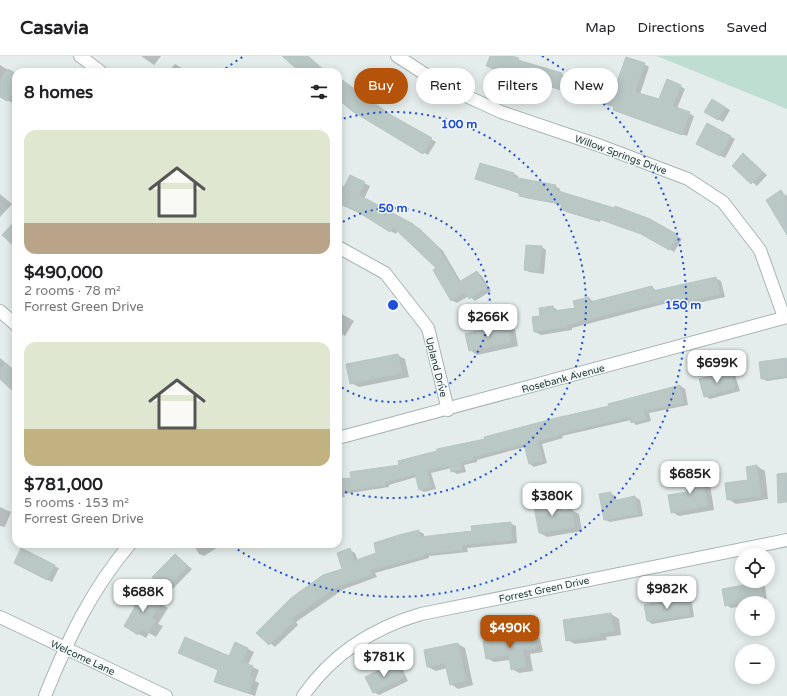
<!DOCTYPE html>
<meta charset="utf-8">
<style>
:root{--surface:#fff;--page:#f6f6f6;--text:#202124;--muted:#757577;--line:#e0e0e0;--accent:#b45309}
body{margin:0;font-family:"Varela Round",sans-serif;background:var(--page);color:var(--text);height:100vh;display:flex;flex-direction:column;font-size:15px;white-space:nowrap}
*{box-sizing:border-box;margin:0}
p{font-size:13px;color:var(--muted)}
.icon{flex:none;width:22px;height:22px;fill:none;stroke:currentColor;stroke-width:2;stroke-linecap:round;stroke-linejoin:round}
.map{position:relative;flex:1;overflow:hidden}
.panel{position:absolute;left:12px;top:12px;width:330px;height:480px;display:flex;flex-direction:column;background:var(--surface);border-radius:12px;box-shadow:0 2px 10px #0003}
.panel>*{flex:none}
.top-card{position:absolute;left:354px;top:12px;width:373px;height:36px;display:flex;gap:8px}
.tools{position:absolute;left:735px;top:492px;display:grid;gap:8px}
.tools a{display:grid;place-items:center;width:40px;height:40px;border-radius:50%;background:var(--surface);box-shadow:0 2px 10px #0003;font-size:20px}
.price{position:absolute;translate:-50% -34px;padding:0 9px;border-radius:8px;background:#fff;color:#222;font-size:13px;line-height:26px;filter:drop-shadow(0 1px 2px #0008)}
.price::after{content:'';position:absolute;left:50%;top:24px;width:12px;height:9px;margin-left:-6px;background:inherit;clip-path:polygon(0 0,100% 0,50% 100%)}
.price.on{background:var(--accent);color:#fff}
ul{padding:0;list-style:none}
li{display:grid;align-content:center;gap:8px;height:212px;padding:0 12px}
li span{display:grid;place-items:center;height:124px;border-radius:12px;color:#555}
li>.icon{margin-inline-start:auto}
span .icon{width:72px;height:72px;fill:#fffc;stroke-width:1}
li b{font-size:17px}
h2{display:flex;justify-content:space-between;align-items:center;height:48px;padding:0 12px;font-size:17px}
.chip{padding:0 14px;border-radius:18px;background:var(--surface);box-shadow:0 2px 10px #0003;font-size:14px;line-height:36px}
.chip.on{background:var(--accent);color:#fff}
header{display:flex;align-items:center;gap:24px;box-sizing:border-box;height:56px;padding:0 20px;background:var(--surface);border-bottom:1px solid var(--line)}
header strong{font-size:19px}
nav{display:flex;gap:22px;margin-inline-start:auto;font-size:14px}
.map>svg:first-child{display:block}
.green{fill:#bdddd0}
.shadow{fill:#0003}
.building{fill:#b9c7c5;stroke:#b6c6c4}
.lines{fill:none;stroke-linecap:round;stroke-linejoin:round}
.street-casing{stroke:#a7b4b3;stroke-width:14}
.street{stroke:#fff;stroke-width:12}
.ring{fill:none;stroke:#1d4ed8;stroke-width:2;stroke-dasharray:2 4}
.labels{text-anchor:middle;stroke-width:3;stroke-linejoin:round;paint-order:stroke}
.street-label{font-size:10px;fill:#243c3d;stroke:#f4f9f8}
.centre{fill:#1d4ed8;stroke:#f4f9f8;stroke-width:2}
.ring-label{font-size:12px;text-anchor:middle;font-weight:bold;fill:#1d4ed8;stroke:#f4f9f8;stroke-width:3;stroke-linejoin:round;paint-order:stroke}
</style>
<header>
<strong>Casavia</strong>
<nav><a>Map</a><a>Directions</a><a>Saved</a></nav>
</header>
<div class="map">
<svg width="787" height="640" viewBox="0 0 787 640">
<rect width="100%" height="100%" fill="#e4edeb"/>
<path class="green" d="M657 0H787V53Z"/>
<path class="shadow" d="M141 0H161L154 9Z
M283 0H308L325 15 326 13 331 16H302Z
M491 0H509L523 7 562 18 566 22 594 27H618L644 8 649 11 640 38 659 45 680 30 685 33 677 52 694 60 687 80 619 56 615 51 580 43 576 39 492 13 488 10Z
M175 8 180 11 186 16H168Z
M0 9 16 19V45L14 48 0 40Z
M338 21 396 63 436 86 428 99 353 54 338 42Z
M713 44 730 54 723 66 706 56Z
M707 68 735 83 725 102 702 90Z
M744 99 767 119 757 130 733 110Z
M514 118 518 120V123L555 130 560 133 559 137 650 164 682 183 674 196 647 180 601 163 600 166 566 156 562 153 563 149 525 142 520 138 477 122Z
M350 120 370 130 364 143 419 172 443 195 461 226 477 216 482 220 491 235 475 245 469 240 457 247 451 244 438 213 398 174 396 178 363 159 338 147V129L345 132Z
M781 136 787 140V172Z
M0 138 12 148 0 161Z
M542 191 546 194 544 218 529 216 525 213Z
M715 222 721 225 725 241 681 251 675 248V245L572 272V274L541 279 535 276 541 261 553 251 559 255 576 253 589 242 594 246 652 231 657 235Z
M338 256 354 265 345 280 338 276Z
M507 269 515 274 518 290 477 299 470 294Z
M397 299 405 303 409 321 359 331 351 327Z
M0 302 13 313 14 311 16 312V336L0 321Z
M787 303V322L767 325 762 323Z
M731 316 735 319 740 335 710 343 705 340Z
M680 330 685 333 688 349 649 357 651 365 636 369 631 364 562 380 563 382 542 388 547 407 534 411 530 408 525 391 477 404V406L464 409 466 416 457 418 452 415 451 412 431 417 436 433 424 436 420 434 416 421 389 429V431L344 438 345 441H338V424L352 422 400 410 486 384Z
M757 410 765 415 768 443 736 448 728 443 749 425 747 412Z
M701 418 709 422 714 454 679 460 672 456 688 437 685 421Z
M610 437 615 440 616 445 635 441 640 444 643 460 610 466 605 464Z
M554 443 561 447 563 455 571 454 579 458 582 475 547 481 540 477Z
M0 451 11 456 5 471 0 470Z
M510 467 516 470 517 487 467 492 468 496 429 500V502L375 517 377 521 344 533 296 566 298 569 275 591 258 577 343 513 350 494 355 497 358 505 378 498 419 475 424 478V481L473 476Z
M193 488H223L204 500 199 498Z
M175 499 192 513 170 536 165 533Z
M20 509 54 510 59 512 52 526Z
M760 527 765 530 767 545 742 547V550L731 552 726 549Z
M140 535 168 552 158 568 163 570 156 581 149 577 146 582 125 570 137 550Z
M687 543 692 546 694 561 652 568 648 565Z
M611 558 619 563 621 579 606 581 607 584 575 588 567 584Z
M533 578 540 582 543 596 530 598 533 615 519 617 512 613 510 604 494 606 486 602Z
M458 588 465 592 473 629 458 633 451 628 447 612 436 615 428 611Z
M248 593 254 596 248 609 259 614 255 625 259 627 255 640 222 629 216 626 219 614 179 597 230 601Z
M396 607 401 610 408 625 379 639 374 636Z"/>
<path class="building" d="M282 0H308L326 16H300Z
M490 0H512L519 2 518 4 562 17 561 20 593 26 594 21 617 26 626 1 645 7 635 36 659 43 667 23 681 29 673 50 690 56 682 79 613 54 614 50 574 41 575 38 486 10Z
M8 13 16 18V31L7 45 0 41V24Z
M338 21 391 59 432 82 423 98 352 55 338 43Z
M712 43 725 51 718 64 704 56Z
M707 67 731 80 720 100 696 88Z
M743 97 763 116 751 128 732 110Z
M480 107 514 117 513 121 556 129 555 134 614 152 615 150 650 163 678 179 669 194 641 178 596 162 595 164 560 153 562 148 519 140V137L475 123Z
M350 119 365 126 359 139 413 168 438 191 459 226 477 215 487 232 469 243 465 236 451 245 433 214 436 212 393 171 390 176 358 156 338 147V128L344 131Z
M781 134 787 144V179L766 144Z
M16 164V192L2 179Z
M526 189 542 190 539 216 524 214Z
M716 221 720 238 674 249 673 242 567 269V271L534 276 532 261 540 260 539 252 553 250 554 255 575 252 573 245 589 241 590 246 652 230 653 235Z
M507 268 511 286 469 295 465 278Z
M398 298 402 317 350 328 346 308Z
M787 302V320L761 323 759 306Z
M6 307 16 317V338L0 323V314Z
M731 315 735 332 704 341 699 323Z
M680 329 684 347 644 355 646 363 631 367 630 361 558 378V380L538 385 543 405 529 408 524 388 473 401V404L460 407 462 413 451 416 450 410 427 414 432 431 419 434 415 418 385 426V429L338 436V423L351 422 350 416 399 409 398 405 437 395V393L485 383 484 381 556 362 609 350 608 348Z
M757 409 761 440 727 444 725 427 748 424 746 411Z
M701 417 708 450 671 457 668 439 687 436 684 420Z
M787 417V446L778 447 777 418Z
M611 436 612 445 635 440 638 458 604 464 599 438Z
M554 442 557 456 572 453 575 471 539 477 533 445Z
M511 466 512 484 462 489 463 494 424 498V500L371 514 372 519 338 530 291 563 294 566 269 589 256 577 291 542 323 519 342 513 337 497 350 492 354 505 376 497 374 487 399 479 419 474 420 481 472 475 471 470Z
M21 492 55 509 47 524 14 507Z
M175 498 188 510 165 534 152 521Z
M760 526 763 543 725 550 722 533Z
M140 534 161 547 152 562 156 565 148 577 141 573 138 579 124 570 135 551 131 548Z
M687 542 690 559 647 565 644 549Z
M611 557 614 575 599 577 600 580 566 585 563 564Z
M533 577 536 592 523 594 526 611 511 614 509 599 486 603 483 585Z
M185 581 229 600 235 586 248 592 242 606 253 610 250 621 253 622 249 637 214 626 218 614 178 597Z
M458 587 466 625 450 629 445 607 427 611 424 594Z
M396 606 404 622 373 637 365 621Z"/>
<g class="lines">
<g class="street-casing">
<path id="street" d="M80 0 101 16
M397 0 442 29 501 56 601 90 688 123 723 146 760 194 784 261
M338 191 385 217 428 272 448 354
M0 255 16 269
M338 382 787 261
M0 561 166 640
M45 640C67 585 91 534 130 488
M303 640C332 598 373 572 421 558L787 484"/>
</g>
<use href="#street" class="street"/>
</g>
<g class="ring">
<path d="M338 169A97 97 0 1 1 338 329"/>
<path d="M338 64A193 193 0 1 1 338 434"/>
<path d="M221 16A290 290 0 0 1 244 0M542 0A290 290 0 1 1 231 489"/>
</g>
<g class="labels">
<g class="street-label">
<text transform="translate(621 98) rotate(20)" y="4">Willow Springs Drive</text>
<text transform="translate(437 311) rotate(76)" y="4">Upland Drive</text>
<text transform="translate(563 322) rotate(-15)" y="4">Rosebank Avenue</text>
<text transform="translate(544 533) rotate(-12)" y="4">Forrest Green Drive</text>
<text transform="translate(83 601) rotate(25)" y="4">Welcome Lane</text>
</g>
</g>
<circle cx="393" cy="249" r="6" class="centre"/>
<g class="ring-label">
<text x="459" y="72">100 m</text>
<text x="393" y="156">50 m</text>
<text x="683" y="253">150 m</text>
</g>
</svg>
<div class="tools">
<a><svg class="icon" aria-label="locate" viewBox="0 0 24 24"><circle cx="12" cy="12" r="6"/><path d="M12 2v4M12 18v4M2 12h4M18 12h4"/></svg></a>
<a>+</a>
<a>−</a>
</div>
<b class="price" style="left:488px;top:282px">$266K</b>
<b class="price" style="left:717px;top:328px">$699K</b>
<b class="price" style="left:690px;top:439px">$685K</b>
<b class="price" style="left:552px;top:461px">$380K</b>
<b class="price" style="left:667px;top:554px">$982K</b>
<b class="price" style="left:143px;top:557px">$688K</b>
<b class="price on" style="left:510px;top:593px">$490K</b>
<b class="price" style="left:384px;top:622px">$781K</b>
<div class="top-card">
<a class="chip on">Buy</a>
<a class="chip">Rent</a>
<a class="chip">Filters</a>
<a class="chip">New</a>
</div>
<section class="panel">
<h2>8 homes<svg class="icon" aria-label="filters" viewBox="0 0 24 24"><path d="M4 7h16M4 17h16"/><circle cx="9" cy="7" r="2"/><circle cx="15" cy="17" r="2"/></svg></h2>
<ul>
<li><span style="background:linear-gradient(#dfe7d0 75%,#b9a48a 0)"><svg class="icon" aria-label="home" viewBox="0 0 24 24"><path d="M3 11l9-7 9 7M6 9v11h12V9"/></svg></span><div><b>$490,000</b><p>2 rooms · 78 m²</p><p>Forrest Green Drive</p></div></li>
<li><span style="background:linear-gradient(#dfe7d0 70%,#c2b280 0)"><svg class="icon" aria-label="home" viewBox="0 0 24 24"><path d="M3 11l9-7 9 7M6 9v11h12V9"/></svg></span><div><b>$781,000</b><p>5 rooms · 153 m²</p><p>Forrest Green Drive</p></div></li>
</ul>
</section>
</div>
